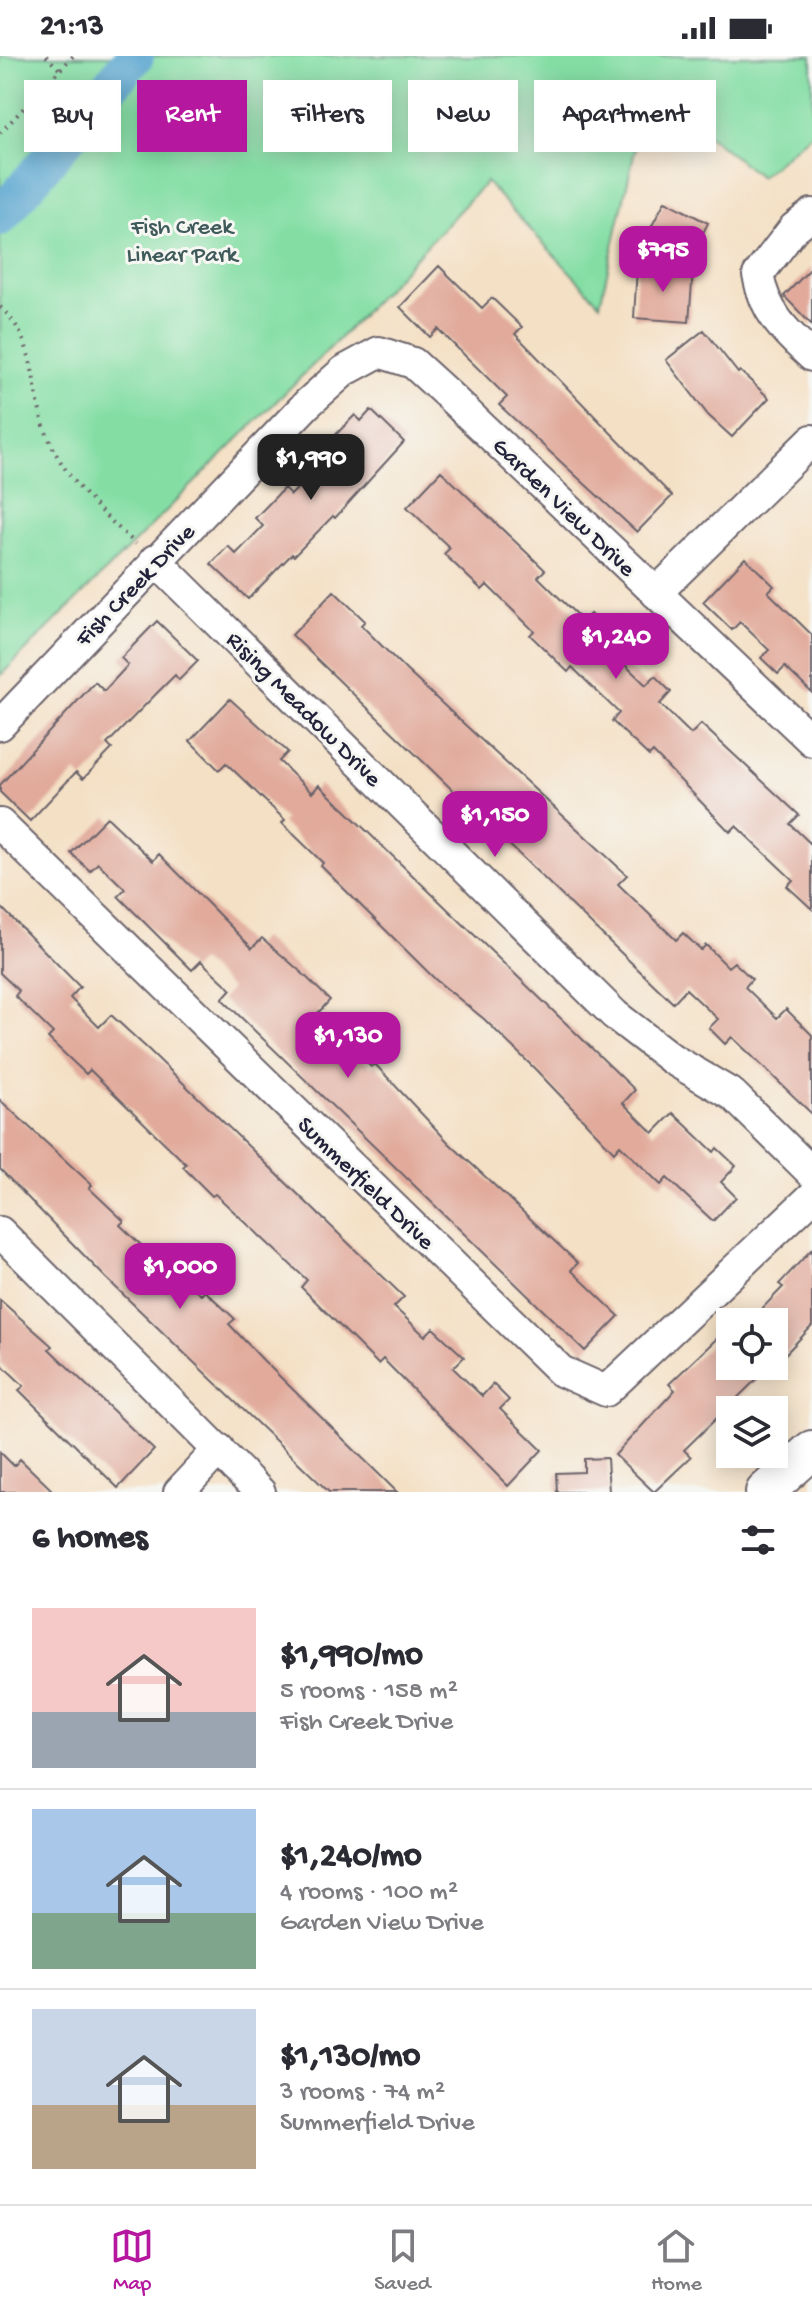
<!DOCTYPE html>
<meta charset="utf-8">
<style>
:root{--surface:#fff;--page:#f7f7f7;--text:#2b2b33;--muted:#7c7c81;--line:#e1e1e2;--accent:#b5179e}
body{margin:0;font-family:"Gochi Hand",sans-serif;background:var(--page);color:var(--text);height:100vh;display:flex;flex-direction:column;font-size:30px;white-space:nowrap}
*{box-sizing:border-box;margin:0}
p{font-size:26px;color:var(--muted)}
.icon{flex:none;width:44px;height:44px;fill:none;stroke:currentColor;stroke-width:2;stroke-linecap:round;stroke-linejoin:round}
.map{position:relative;height:1436px;overflow:hidden}
.drawer{display:flex;flex-direction:column;background:var(--surface);flex:1}
.drawer>*{flex:none}
.top-card{position:absolute;left:24px;top:24px;width:764px;height:72px;display:flex;gap:16px}
.controls{position:absolute;left:716px;top:1252px;display:grid;gap:16px}
.controls a{display:grid;place-items:center;width:72px;height:72px;border-radius:0px;background:var(--surface);box-shadow:0 4px 20px #0003;font-size:40px}
.price{position:absolute;translate:-50% -68px;padding:0 18px;border-radius:16px;background:var(--accent);color:#fff;font-size:26px;line-height:52px;filter:drop-shadow(0 2px 4px #0008)}
.price::after{content:'';position:absolute;left:50%;top:48px;width:24px;height:18px;margin-left:-12px;background:inherit;clip-path:polygon(0 0,100% 0,50% 100%)}
.price.on{background:#222;color:#fff}
ul{padding:0;list-style:none}
li{display:flex;align-items:center;gap:24px;height:200px;padding:0 32px}
li+li{border-top:2px solid var(--line)}
li span{display:grid;place-items:center;flex:none;width:224px;height:160px;border-radius:0px;color:#555}
li>.icon{margin-inline-start:auto}
span .icon{width:96px;height:96px;fill:#fffc;stroke-width:1}
li b{font-size:34px}
h2{display:flex;justify-content:space-between;align-items:center;height:96px;padding:0 32px;font-size:34px}
.pill{padding:0 28px;border-radius:0px;background:var(--surface);box-shadow:0 4px 20px #0003;font-size:28px;line-height:72px}
.pill.on{background:var(--accent);color:#fff}
.status{display:flex;justify-content:space-between;align-items:center;height:56px;padding:0 40px;background:var(--surface);direction:ltr}
.status svg{height:22px;fill:currentColor}
.tabs{display:flex;justify-content:space-around;align-items:center;height:112px;border-top:2px solid var(--line);background:var(--surface);font-size:22px;color:var(--muted)}
.tabs a{display:grid;justify-items:center;gap:4px}
.tabs .on{color:var(--accent)}
.map>svg:first-child{display:block}
.park{fill:#84dea4;stroke:#538070;stroke-width:2}
.lines{fill:none;stroke-linecap:round;stroke-linejoin:round}
.river{stroke:#56a4cf;stroke-width:38}
.building{fill:#e1aa9b}
.minor-casing{stroke:#6c646b;stroke-width:34}
.major-casing{stroke:#6c646b;stroke-width:42}
.path{stroke:#6c646b;stroke-width:4;stroke-dasharray:2 6;stroke-linecap:butt}
.minor{stroke:#fff;stroke-width:30}
.major{stroke:#fff;stroke-width:38}
.labels{text-anchor:middle;stroke-width:6;stroke-linejoin:round;paint-order:stroke}
.park-label{font-size:24px;fill:#3f5a5a;stroke:#f6f6f2}
.street-label{font-size:24px;fill:#22223b;stroke:#f6f6f2}
</style>
<div class="status"><b>21:13</b><svg viewBox="0 0 49 12"><path d="M0 12V9h3v3zM5 12V6h3v6zM10 12V3h3v9zM15 12V0h3v12zM26 1h20v11H26zM47 4h2v5h-2z"/></svg></div>
<div class="map">
<svg width="812" height="1436" viewBox="0 0 812 1436">
<rect width="100%" height="100%" fill="#f6f6f2"/>
<filter id="ink" filterUnits="userSpaceOnUse"><feTurbulence type="fractalNoise" baseFrequency=".0125" numOctaves="2"/><feDisplacementMap in="SourceGraphic" scale="16" xChannelSelector="R" yChannelSelector="G"/><feConvolveMatrix kernelMatrix="1 2 1 2 8 2 1 2 1" color-interpolation-filters="sRGB"/></filter>
<filter id="wash" filterUnits="userSpaceOnUse"><feTurbulence type="fractalNoise" baseFrequency=".006" numOctaves="4" result="noise"/><feDisplacementMap in="SourceGraphic" scale="32" xChannelSelector="R" yChannelSelector="G"/><feGaussianBlur stdDeviation="1.8" result="paint"/><feColorMatrix in="noise" values="0 0 0 0 0 0 0 0 0 0 0 0 0 0 0 0 0 1.4 0 .05"/><feComposite in="paint" operator="in"/></filter>
<g filter="url(#wash)">
<rect width="100%" height="100%" fill="#f4e0c5"/>
<path class="park" d="M0 0H812V77L760 121 649 32 600 248 486 126 342 280 0 620Z"/>
<g class="lines">
<path class="river" d="M0 161 135 0"/>
</g>
<g id="blocks">
<path class="building" d="M665 145 708 167 691 201 647 179Z
M439 210 482 252 492 242 522 271 515 278 672 440 637 476 499 349 507 341 438 273 430 281 400 251Z
M637 211 693 214 689 266 634 262Z
M812 211V269L784 240Z
M704 274 738 317 740 315 769 342 732 381 708 359 666 304Z
M371 354 404 386 335 462 333 460 294 500 292 498 248 543 211 508 228 490 236 498 263 470 255 462 284 432 291 439 320 408 314 401 355 359 361 365Z
M441 415 545 514 538 521 583 565 590 558 630 596 621 605 646 629 655 620 671 636 660 648 691 678 701 668 799 759 790 768 812 789V853L787 830 793 824 736 770 730 776 653 696 649 700 612 665 619 657 572 611 568 616 530 579 534 575 487 529 482 534 444 498 450 492 407 451Z
M745 502 774 530 768 536 812 579V637L785 611 778 618 761 602 769 594 740 566 732 574 703 546Z
M334 535 365 565 361 569 407 615 627 819 618 828 676 884 683 877 701 894 706 889 728 911 734 906 752 923 745 931 777 962 786 953 812 979V1058L732 981 725 988 709 972 718 963 686 933 673 947 292 579Z
M157 565 198 605 179 624 175 619 157 637 107 688 112 693 83 723 76 716 30 765 0 736V729L95 626 104 635 128 609 121 602Z
M230 643 288 696 279 705 312 737 319 729 635 1034 623 1047 653 1077 673 1057 714 1096 717 1092 736 1110 721 1126 736 1141 713 1165 667 1122 661 1129 620 1089 614 1096 536 1014 484 963 436 924 321 810 323 807 282 767 285 764 226 707 219 714 190 685Z
M107 761 153 805 159 798 252 892 262 882 301 916 330 944 317 958 371 1011 375 1008 449 1087 578 1207 571 1214 619 1260 585 1295 222 943 231 933 201 905 192 914 118 840 125 833 98 807 90 815 71 797Z
M0 850 80 931 70 942 99 971 111 959 149 994 404 1241 394 1251 425 1280 433 1272 464 1301 453 1312 482 1340 493 1328 509 1344 500 1353 542 1394 508 1430 383 1303 378 1308 301 1231 307 1224 215 1138 212 1140 183 1111 186 1108 90 1014 86 1018 48 982 53 977 15 940 19 935 0 917Z
M0 1044 92 1129 89 1132 124 1165 120 1169 162 1209 165 1205 201 1239 205 1235 235 1263 229 1268 263 1304 397 1436H329L106 1222 0 1113Z
M812 1193V1270L774 1310V1266H749L783 1231 779 1228Z
M0 1244 52 1290 49 1293 154 1394 118 1432 19 1334 24 1330 0 1307Z
M730 1270V1310H770L684 1394 691 1401 654 1436 615 1399 675 1334 669 1328Z
M0 1396 14 1410 20 1403 54 1436H0Z
M607 1402 609 1436H557L556 1417 584 1416V1403Z"/>
</g>
</g>
<g filter="url(#ink)">
<use href="#blocks" fill-opacity="0" stroke="#6c646b" stroke-width="2"/>
<g class="lines">
<g class="minor-casing">
<path id="minor" d="M812 158 794 172 758 219C765 256 784 275 812 300
M155 504 615 959 672 1003 733 1039 812 1117
M656 537 812 384
M0 669 307 348 344 315 379 296 413 307 446 337 812 685
M0 768 561 1315 606 1335 812 1141
M0 1176 260 1436
M179 1436 219 1393"/>
</g>
<g class="major-casing">
<path id="major" d="M765 1436 812 1394"/>
</g>
<path class="path" d="M46 0 59 13
M0 77 73 0
M0 251C40 286 29 339 49 383 67 426 102 457 136 488"/>
<use href="#minor" class="minor"/>
<use href="#major" class="major"/>
</g>
</g>
<g class="labels">
<g class="park-label">
<text x="182" y="177">Fish Creek<tspan x="182" dy="28">Linear Park</tspan></text>
</g>
<g class="street-label">
<text transform="translate(565 450) rotate(44)" y="8">Garden View Drive</text>
<text transform="translate(134 528) rotate(-46)" y="8">Fish Creek Drive</text>
<text transform="translate(305 652) rotate(45)" y="8">Rising Meadow Drive</text>
<text transform="translate(367 1126) rotate(44)" y="8">Summerfield Drive</text>
</g>
</g>
</svg>
<div class="controls">
<a><svg class="icon" aria-label="locate" viewBox="0 0 24 24"><circle cx="12" cy="12" r="6"/><path d="M12 2v4M12 18v4M2 12h4M18 12h4"/></svg></a>
<a><svg class="icon" aria-label="layers" viewBox="0 0 24 24"><path d="M12 4l9 5-9 5-9-5zM3 14l9 5 9-5"/></svg></a>
</div>
<b class="price" style="left:663px;top:238px">$795</b>
<b class="price on" style="left:311px;top:446px">$1,990</b>
<b class="price" style="left:616px;top:625px">$1,240</b>
<b class="price" style="left:495px;top:803px">$1,150</b>
<b class="price" style="left:348px;top:1024px">$1,130</b>
<b class="price" style="left:180px;top:1255px">$1,000</b>
<div class="top-card">
<a class="pill">Buy</a>
<a class="pill on">Rent</a>
<a class="pill">Filters</a>
<a class="pill">New</a>
<a class="pill">Apartment</a>
</div>
</div>
<section class="drawer">
<h2>6 homes<svg class="icon" aria-label="filters" viewBox="0 0 24 24"><path d="M4 7h16M4 17h16"/><circle cx="9" cy="7" r="2"/><circle cx="15" cy="17" r="2"/></svg></h2>
<ul>
<li><span style="background:linear-gradient(#f6c9c9 65%,#9aa5b1 0)"><svg class="icon" aria-label="home" viewBox="0 0 24 24"><path d="M3 11l9-7 9 7M6 9v11h12V9"/></svg></span><div><b>$1,990/mo</b><p>5 rooms · 158 m²</p><p>Fish Creek Drive</p></div></li>
<li><span style="background:linear-gradient(#a9c7e8 65%,#7fa58c 0)"><svg class="icon" aria-label="home" viewBox="0 0 24 24"><path d="M3 11l9-7 9 7M6 9v11h12V9"/></svg></span><div><b>$1,240/mo</b><p>4 rooms · 100 m²</p><p>Garden View Drive</p></div></li>
<li><span style="background:linear-gradient(#c9d6e8 60%,#b9a48a 0)"><svg class="icon" aria-label="home" viewBox="0 0 24 24"><path d="M3 11l9-7 9 7M6 9v11h12V9"/></svg></span><div><b>$1,130/mo</b><p>3 rooms · 74 m²</p><p>Summerfield Drive</p></div></li>
</ul>
</section>
<nav class="tabs">
<a class="on"><svg class="icon" aria-label="map" viewBox="0 0 24 24"><path d="M3 6l6-2 6 2 6-2v14l-6 2-6-2-6 2zM9 4v14M15 6v14"/></svg>Map</a>
<a><svg class="icon" aria-label="saved" viewBox="0 0 24 24"><path d="M7 4h10v16l-5-4-5 4z"/></svg>Saved</a>
<a><svg class="icon" aria-label="home" viewBox="0 0 24 24"><path d="M3 11l9-7 9 7M6 9v11h12V9"/></svg>Home</a>
</nav>
